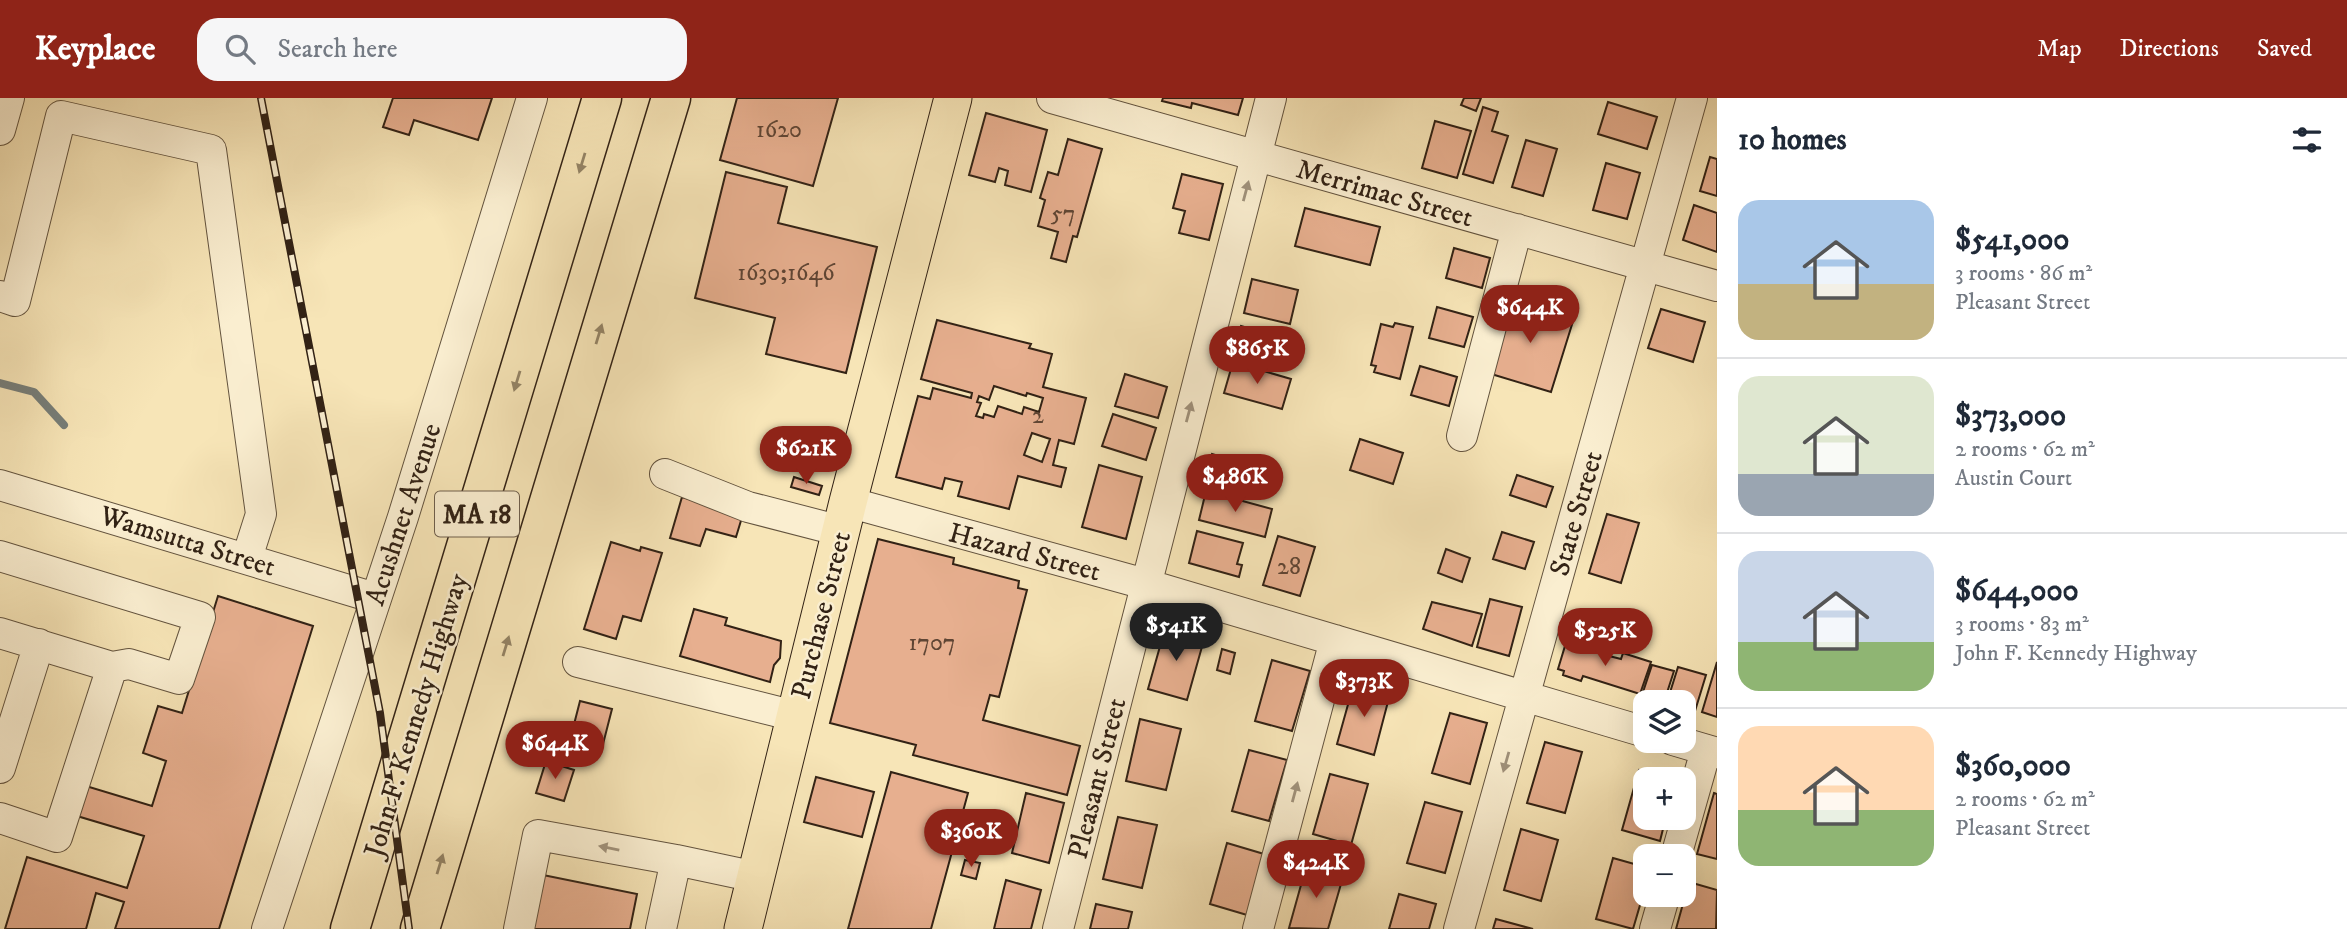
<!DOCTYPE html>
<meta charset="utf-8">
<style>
:root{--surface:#fff;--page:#f6f6f7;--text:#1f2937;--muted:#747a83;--line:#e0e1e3;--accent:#8f2418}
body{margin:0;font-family:"IM FELL DW Pica",serif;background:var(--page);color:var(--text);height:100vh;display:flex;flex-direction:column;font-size:26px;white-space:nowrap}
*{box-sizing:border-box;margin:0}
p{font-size:23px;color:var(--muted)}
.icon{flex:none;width:38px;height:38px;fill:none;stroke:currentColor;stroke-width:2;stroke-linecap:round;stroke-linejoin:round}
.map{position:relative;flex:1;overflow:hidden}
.sheet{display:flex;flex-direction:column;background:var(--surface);width:630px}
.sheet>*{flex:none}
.buttons{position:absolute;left:1633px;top:592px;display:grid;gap:14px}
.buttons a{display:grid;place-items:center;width:63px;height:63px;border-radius:14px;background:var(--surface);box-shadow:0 7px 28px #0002;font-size:35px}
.price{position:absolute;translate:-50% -60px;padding:0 16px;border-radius:24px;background:var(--accent);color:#fff;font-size:23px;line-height:46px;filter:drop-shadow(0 2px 4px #0008)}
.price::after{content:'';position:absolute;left:50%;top:42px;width:21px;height:16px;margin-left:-10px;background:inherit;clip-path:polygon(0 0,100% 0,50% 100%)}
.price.active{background:#222;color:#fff}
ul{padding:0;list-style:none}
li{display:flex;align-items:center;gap:21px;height:175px;padding:0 21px}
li+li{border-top:2px solid var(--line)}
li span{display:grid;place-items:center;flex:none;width:196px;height:140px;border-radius:21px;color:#555}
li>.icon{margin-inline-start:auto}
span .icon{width:84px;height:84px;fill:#fffc;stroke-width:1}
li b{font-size:30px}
h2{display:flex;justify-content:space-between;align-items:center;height:84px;padding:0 21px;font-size:30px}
header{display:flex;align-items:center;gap:42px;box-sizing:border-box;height:98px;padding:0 35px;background:var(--accent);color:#fff}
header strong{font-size:33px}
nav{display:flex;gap:38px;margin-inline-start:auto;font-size:24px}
.search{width:490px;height:63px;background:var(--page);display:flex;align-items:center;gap:18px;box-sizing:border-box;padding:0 24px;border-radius:21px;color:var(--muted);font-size:26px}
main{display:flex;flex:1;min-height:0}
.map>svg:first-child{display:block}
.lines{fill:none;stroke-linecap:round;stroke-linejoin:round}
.stream{stroke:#767e79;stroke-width:8}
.building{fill:#e7af8f;stroke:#322215;stroke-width:2;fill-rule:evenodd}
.minor-casing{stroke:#63533e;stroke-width:32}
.major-casing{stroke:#322215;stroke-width:39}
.highway-casing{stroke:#322215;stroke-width:41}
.minor{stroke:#faeed0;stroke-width:30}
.major{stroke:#f7e5b7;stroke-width:37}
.highway{stroke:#f7e5b7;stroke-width:38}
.rail-casing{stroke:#322215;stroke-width:8}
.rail{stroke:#faeed0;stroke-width:5;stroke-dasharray:16;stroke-linecap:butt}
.oneway{fill:#948466}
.oneway2{fill:#a0927c}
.labels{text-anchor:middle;stroke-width:5;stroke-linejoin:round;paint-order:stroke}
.number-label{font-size:24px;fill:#5f4534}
.shield{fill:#faeed0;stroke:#6e5f4d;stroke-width:2}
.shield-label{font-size:26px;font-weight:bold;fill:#322215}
.street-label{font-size:28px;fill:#322215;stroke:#faeed0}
</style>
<header>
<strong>Keyplace</strong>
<div class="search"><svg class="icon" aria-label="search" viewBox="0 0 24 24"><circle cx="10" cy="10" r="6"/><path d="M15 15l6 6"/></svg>Search here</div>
<nav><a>Map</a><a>Directions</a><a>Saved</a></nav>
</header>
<main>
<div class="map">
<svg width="1717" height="831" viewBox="0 0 1717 831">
<rect width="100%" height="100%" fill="#f7e5b7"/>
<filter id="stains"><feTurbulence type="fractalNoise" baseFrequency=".00286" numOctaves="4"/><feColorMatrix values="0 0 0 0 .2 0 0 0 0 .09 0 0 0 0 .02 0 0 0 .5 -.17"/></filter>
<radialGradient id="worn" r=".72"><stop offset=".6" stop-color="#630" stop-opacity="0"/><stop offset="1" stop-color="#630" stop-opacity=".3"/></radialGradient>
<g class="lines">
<path class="stream" d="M0 285 34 294 64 327"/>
</g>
<path class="building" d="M393 0H492L478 42 414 22 409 37 383 29Z
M737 0H838L813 88 720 62Z
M1163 0H1243L1238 17 1192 5 1191 10 1162 3Z
M1464 0H1481L1476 13 1461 7Z
M1608 4 1657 19 1647 51 1598 36Z
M1483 9 1498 14 1492 33 1508 38 1493 85 1463 76Z
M986 15 1047 32 1031 94 1005 87 1008 73 999 70 995 84 969 77Z
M1435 23 1471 33 1457 80 1422 70Z
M1068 41 1102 51 1077 139 1073 138 1066 164 1051 160 1058 134 1038 128 1045 102 1040 100 1048 74 1058 77Z
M1526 42 1557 51 1543 98 1512 89Z
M1710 59 1717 61V98L1700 93Z
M1606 65 1640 75 1627 121 1593 112Z
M726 74 787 89 778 125 877 149 846 275 766 256 775 220 695 200Z
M1182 76 1223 86 1209 142 1179 135 1185 113 1173 110Z
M1694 107 1717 115V154L1683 142Z
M1305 110 1380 129 1370 167 1295 148Z
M1454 150 1490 160 1482 190 1446 180Z
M1252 181 1298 192 1290 226 1244 215Z
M1507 198 1528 204 1526 209 1574 220 1551 294 1488 275Z
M1437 209 1473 219 1464 249 1429 240Z
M1661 211 1705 224 1693 264 1648 250Z
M937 222 1031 246 1029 250 1052 256 1043 289 1086 300 1074 346 1059 342 1053 367 1066 370 1061 389 1018 378 1009 411 958 398 962 384 945 380 942 391 896 379 918 298 930 301 933 290 971 300 972 295 921 281ZM994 288 1026 298 1027 295 1043 300 1039 314 1024 309 1022 316 998 308 994 319 984 316 983 320 976 318 981 305 977 304 979 298 989 302ZM1032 335 1050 341 1042 364 1024 357Z
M1395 225 1413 229 1400 281 1374 274 1376 268 1371 267 1381 226 1393 229Z
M1241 228 1284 241 1279 259 1236 247Z
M1233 264 1291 281 1282 311 1224 295Z
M1420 268 1457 279 1449 308 1411 297Z
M1125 276 1167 289 1158 320 1115 308Z
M1113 316 1156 330 1146 362 1102 348Z
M1360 341 1403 355 1393 386 1350 372Z
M1212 356 1244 366 1237 390 1204 381Z
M1099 367 1142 379 1126 441 1082 429Z
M1517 377 1553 389 1546 409 1510 397Z
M794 379 822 388 819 397 791 389Z
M1206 393 1272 411 1265 439 1199 422Z
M682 399 743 416 736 439 706 431 700 448 670 440Z
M1607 416 1639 425 1621 485 1589 475Z
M1197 433 1243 445 1237 466 1242 467 1239 479 1189 465Z
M1502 434 1534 444 1525 471 1493 461Z
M1278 438 1315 449 1300 498 1263 487Z
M878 441 954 460 953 466 1019 483 1018 490 1027 492 999 599 990 597 983 622 1080 648 1067 697 913 657 916 647 830 625Z
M611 444 640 453 641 449 662 455 641 523 623 518 616 541 584 531Z
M1446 451 1470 460 1462 484 1438 475Z
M218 498 313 528 219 831H115L124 804 96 795 86 831H5L27 759 127 790 144 738 77 718 86 688 152 708 166 663 143 655 158 608 182 615Z
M1490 501 1522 509 1509 558 1477 549Z
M1432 504 1482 516 1472 548 1423 531Z
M694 511 727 520 725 527 781 543 780 560 774 567 770 584 680 558Z
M1166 527 1205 538 1187 602 1148 591Z
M1573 545 1601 555 1603 550 1610 553 1609 558 1621 561 1623 555 1651 564 1640 596 1583 578 1581 583 1563 577 1564 573 1558 571 1565 548 1571 549Z
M1222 551 1235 555 1230 576 1217 572Z
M1272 562 1310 573 1292 633 1255 623Z
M1717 564V619L1702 614Z
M1652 567 1674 573 1664 604 1642 597Z
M1678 569 1706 577 1695 613 1684 609V604H1667Z
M1354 585 1390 596 1374 657 1337 646Z
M580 603 612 611 602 650 570 642Z
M1450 615 1487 625 1470 686 1432 675Z
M1140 621 1181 631 1166 692 1126 683Z
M1545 644 1582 654 1565 715 1527 705Z
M1249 652 1287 662 1269 723 1232 713Z
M546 663 574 672 564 703 536 695Z
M1639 672 1672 681H1645V719H1666L1660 743 1622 732Z
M891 674 968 695 931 831H848Z
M1330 676 1368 686 1351 747 1313 736Z
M816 679 874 694 862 739 804 724Z
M1026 695 1064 705 1049 765 1012 755Z
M1714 695 1717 696V761L1697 756Z
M1425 704 1462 714 1445 775 1407 765Z
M1118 719 1157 727 1142 790 1103 781Z
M1521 731 1558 742 1541 803 1504 792Z
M1227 745 1264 756 1247 817 1210 806Z
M1613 760 1645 769V790L1633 831 1596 821Z
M965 762 980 765 976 781 961 777Z
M1306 769 1343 779 1328 831 1289 830Z
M543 777 637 796 630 831H532Z
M1006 782 1041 792 1031 831H994Z
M1689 784 1717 792 1716 831H1676Z
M1399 796 1436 806 1429 831H1389Z
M1096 806 1132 814 1128 831H1090Z
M1496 821 1533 831H1493Z"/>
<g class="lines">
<g class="minor-casing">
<path id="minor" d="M1052 0 1717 188
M0 32 9 0
M0 198 15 203 61 18 211 52 261 416 247 460
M1462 338 1517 131
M665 376 748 409 841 433
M0 387 375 500
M848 404 1145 486 1645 634
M0 458 200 519 179 581 129 566 112 569 0 535
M578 564 795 618
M1673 642 1717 655
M0 670 39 546
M0 720 57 739 112 569
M1676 758 1706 652
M267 831 403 419 532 0
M519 831 538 737 676 762
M661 831 676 762 756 779
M1058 831 1271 0
M1258 831 1335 542
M1459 831 1692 0
M1655 831 1665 796"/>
</g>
<g class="major-casing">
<path id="major" d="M743 831 848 404 953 0"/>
</g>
<g class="highway-casing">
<path id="highway" d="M350 831 602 0
M420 831 671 0"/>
</g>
<use href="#minor" class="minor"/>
<use href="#major" class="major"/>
<use href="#highway" class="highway"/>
<g class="rail-casing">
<path id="rail" d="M261 0 380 615 409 831"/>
</g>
<use href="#rail" class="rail"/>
</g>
<defs><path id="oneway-solid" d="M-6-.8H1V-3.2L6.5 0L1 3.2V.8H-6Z" transform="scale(1.75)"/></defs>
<g class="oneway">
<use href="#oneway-solid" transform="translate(582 65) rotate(107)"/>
<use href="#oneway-solid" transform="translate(599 236) rotate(-73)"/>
<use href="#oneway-solid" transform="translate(517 283) rotate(107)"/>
<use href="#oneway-solid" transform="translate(506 548) rotate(-73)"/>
<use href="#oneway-solid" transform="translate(440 766) rotate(-73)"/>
</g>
<g class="oneway2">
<use href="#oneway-solid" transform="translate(1246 93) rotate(-75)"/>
<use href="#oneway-solid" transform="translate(1189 314) rotate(-75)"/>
<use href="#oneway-solid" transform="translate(1506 664) rotate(106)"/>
<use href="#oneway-solid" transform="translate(1295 694) rotate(-75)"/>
<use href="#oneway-solid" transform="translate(609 750) rotate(-169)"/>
</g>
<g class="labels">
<g class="number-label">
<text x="779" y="39">1620</text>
<text x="1063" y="123">57</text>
<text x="786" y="182">1630;1646</text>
<text x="1038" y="325">2</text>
<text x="1289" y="476">28</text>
<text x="932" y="552">1707</text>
</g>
<rect class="shield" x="435" y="393.5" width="84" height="45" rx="5"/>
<g class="shield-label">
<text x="477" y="425">MA 18</text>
</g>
<g class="street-label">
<text transform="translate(1385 94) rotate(16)" y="10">Merrimac Street</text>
<text transform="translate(1575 415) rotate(-74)" y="10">State Street</text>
<text transform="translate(402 416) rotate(-72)" y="10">Acushnet Avenue</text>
<text transform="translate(188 442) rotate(17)" y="10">Wamsutta Street</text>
<text transform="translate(1025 453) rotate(15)" y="10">Hazard Street</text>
<text transform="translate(820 517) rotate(-76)" y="10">Purchase Street</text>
<text transform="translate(415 617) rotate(-73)" y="10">John F. Kennedy Highway</text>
<text transform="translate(1096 680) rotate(-76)" y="10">Pleasant Street</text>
</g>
</g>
<rect width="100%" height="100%" filter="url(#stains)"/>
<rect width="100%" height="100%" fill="url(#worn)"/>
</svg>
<div class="buttons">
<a><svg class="icon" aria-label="layers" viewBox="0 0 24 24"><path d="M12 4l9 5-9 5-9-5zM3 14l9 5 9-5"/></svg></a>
<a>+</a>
<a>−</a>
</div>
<b class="price" style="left:1530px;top:247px">$644K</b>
<b class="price" style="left:1257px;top:288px">$865K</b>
<b class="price" style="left:806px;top:388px">$621K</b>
<b class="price" style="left:1235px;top:416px">$486K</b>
<b class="price active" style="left:1176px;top:565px">$541K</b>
<b class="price" style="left:1605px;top:570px">$525K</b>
<b class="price" style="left:1364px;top:621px">$373K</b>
<b class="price" style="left:555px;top:683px">$644K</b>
<b class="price" style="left:971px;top:771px">$360K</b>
<b class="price" style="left:1316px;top:802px">$424K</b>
</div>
<section class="sheet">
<h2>10 homes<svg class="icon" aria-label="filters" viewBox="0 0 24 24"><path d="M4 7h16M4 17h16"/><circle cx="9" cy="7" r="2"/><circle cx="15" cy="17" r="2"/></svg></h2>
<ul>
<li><span style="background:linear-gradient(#a9c7e8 60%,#c2b280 0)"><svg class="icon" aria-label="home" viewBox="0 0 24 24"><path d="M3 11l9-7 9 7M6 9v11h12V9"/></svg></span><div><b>$541,000</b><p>3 rooms · 86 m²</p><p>Pleasant Street</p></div></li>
<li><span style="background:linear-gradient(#dfe7d0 70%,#9aa5b1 0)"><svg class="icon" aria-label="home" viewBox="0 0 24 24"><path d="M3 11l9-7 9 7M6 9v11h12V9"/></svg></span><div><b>$373,000</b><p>2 rooms · 62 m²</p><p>Austin Court</p></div></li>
<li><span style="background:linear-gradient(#c9d6e8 65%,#8fb573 0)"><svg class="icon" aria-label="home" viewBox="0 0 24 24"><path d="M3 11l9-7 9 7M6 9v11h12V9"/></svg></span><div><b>$644,000</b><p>3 rooms · 83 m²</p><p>John F. Kennedy Highway</p></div></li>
<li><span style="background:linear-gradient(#ffd9b3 60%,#8fb573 0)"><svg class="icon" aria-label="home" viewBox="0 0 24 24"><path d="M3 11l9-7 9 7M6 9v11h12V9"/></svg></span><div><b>$360,000</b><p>2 rooms · 62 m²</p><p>Pleasant Street</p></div></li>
</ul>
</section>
</main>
